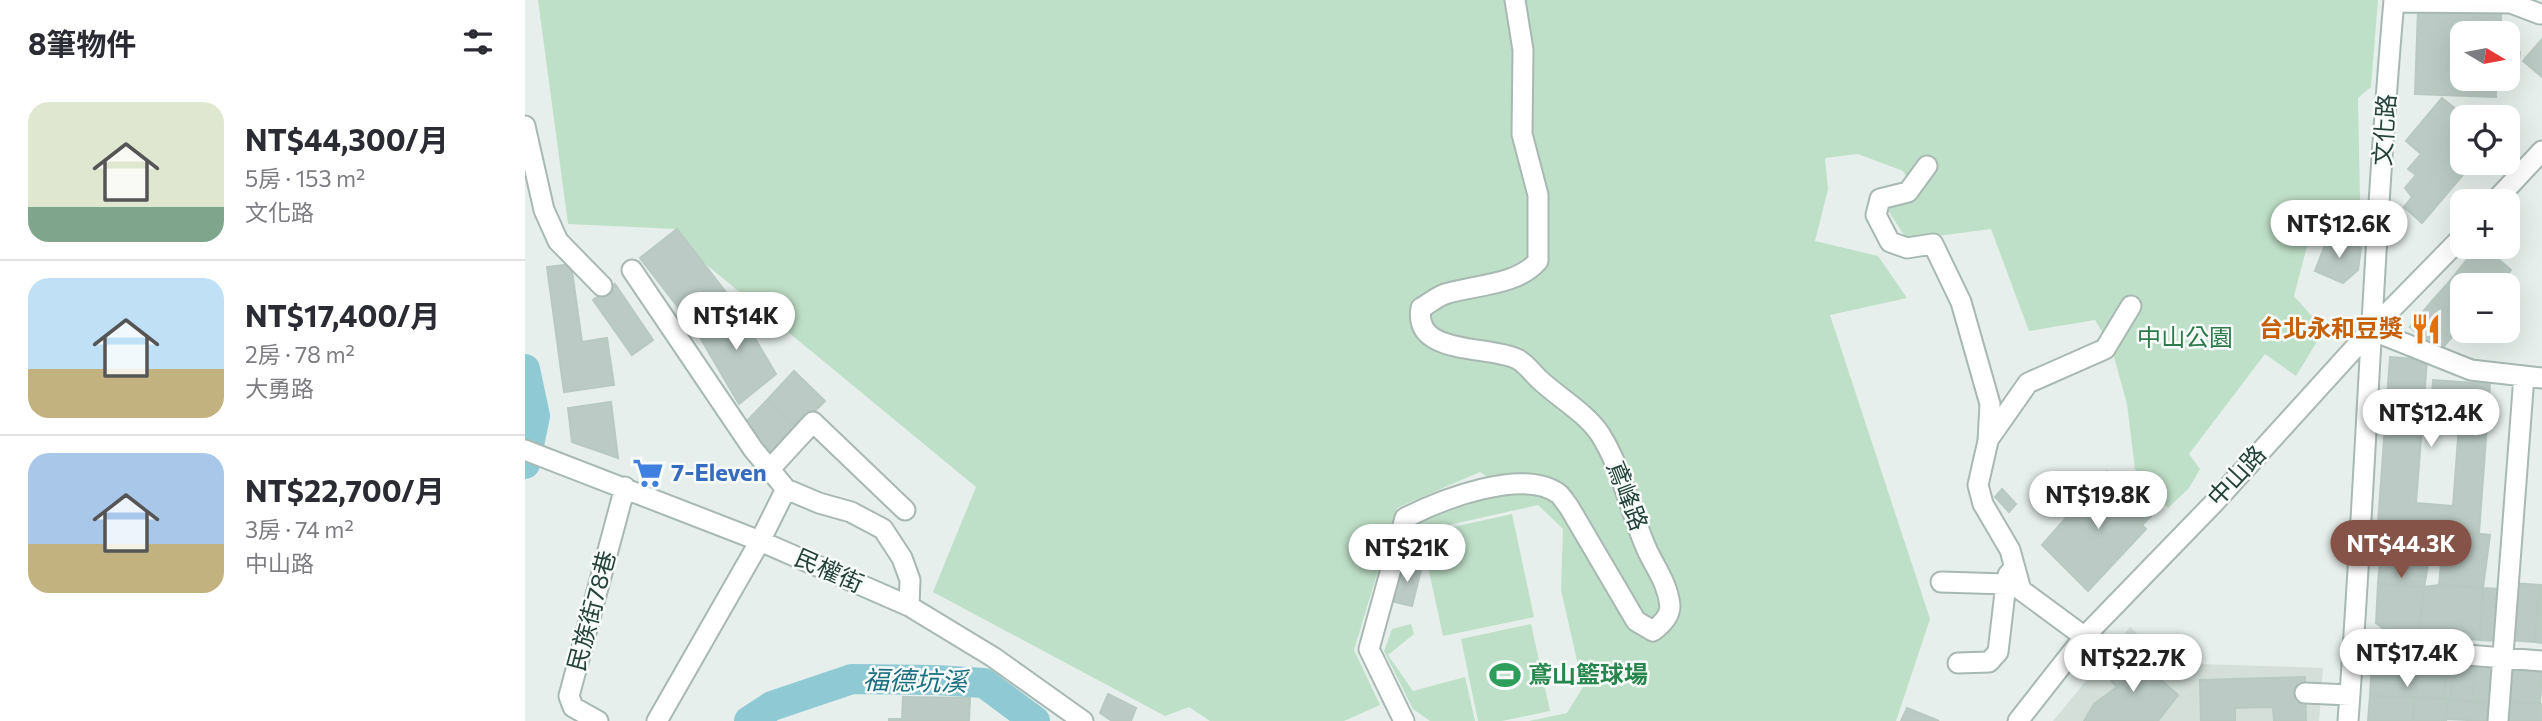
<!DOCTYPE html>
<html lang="zh-TW">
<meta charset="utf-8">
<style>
:root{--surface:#fff;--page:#f2f2f3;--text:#2b2b33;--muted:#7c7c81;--line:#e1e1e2;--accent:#855347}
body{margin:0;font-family:Commissioner,"Noto Sans TC",sans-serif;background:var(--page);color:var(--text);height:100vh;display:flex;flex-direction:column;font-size:26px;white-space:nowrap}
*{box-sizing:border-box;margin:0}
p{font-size:23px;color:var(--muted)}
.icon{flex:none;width:38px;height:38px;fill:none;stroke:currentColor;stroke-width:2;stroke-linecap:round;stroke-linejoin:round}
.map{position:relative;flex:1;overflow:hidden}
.panel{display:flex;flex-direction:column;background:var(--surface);width:525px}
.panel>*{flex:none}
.needle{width:46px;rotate:100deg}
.fabs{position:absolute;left:1925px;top:21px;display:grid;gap:14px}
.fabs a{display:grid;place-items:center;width:70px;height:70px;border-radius:14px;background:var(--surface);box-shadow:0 7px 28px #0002;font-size:35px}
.price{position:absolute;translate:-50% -60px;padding:0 16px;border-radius:24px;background:#fff;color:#222;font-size:23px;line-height:46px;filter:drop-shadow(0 2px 4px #0008)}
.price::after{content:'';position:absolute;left:50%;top:42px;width:21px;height:16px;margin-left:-10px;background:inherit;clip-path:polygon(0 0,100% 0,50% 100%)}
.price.on{background:var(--accent);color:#fff}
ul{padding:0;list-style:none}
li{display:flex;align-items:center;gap:21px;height:175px;padding:0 28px}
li+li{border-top:2px solid var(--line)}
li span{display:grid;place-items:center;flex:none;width:196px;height:140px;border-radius:21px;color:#555}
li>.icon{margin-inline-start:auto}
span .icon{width:84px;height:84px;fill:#fffc;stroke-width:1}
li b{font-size:30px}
h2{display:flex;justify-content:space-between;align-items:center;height:84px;padding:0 28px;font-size:30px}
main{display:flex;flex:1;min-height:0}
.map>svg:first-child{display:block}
.built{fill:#d4dfda}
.green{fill:#bfe0c8}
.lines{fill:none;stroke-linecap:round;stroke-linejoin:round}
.river{stroke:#8ec9d4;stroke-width:30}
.building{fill:#bbcac4;stroke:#b8c9c2;stroke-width:2}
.minor-casing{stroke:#a8b8b2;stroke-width:23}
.minor{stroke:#fff;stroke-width:19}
.labels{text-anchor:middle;stroke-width:5;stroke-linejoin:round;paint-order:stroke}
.street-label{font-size:24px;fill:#24423a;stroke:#f7fbf9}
.food-label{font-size:24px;font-weight:bold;fill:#c56008;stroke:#f7fbf9;text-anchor:end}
.park-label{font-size:24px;fill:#2d7a4b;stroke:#f7fbf9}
.shop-label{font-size:24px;font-weight:bold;fill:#366cbe;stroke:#f7fbf9;text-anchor:start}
.leisure-label{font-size:24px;font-weight:bold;fill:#27864d;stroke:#f7fbf9;text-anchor:start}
.water-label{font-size:26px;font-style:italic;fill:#1c6f80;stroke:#f7fbf9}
</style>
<main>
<section class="panel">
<h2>8筆物件<svg class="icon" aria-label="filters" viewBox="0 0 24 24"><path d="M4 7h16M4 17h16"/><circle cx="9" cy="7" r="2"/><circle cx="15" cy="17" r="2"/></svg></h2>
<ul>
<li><span style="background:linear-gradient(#dfe7d0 75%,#7fa58c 0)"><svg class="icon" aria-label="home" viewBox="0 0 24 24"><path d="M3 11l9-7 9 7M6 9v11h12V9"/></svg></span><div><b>NT$44,300/月</b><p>5房 · 153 m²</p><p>文化路</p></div></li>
<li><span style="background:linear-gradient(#bfe0f5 65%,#c2b280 0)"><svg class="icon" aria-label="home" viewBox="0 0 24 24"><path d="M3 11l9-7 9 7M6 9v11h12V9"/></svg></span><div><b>NT$17,400/月</b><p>2房 · 78 m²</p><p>大勇路</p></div></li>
<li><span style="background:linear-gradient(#a9c7e8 65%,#c2b280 0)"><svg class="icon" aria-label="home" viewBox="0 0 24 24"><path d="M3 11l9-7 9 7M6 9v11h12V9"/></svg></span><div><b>NT$22,700/月</b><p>3房 · 74 m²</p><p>中山路</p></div></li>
</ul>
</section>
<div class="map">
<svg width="2017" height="721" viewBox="0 0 2017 721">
<rect width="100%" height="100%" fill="#e6efeb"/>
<path class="built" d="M1605 627 1644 663 1798 668 1794 721H1528Z"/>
<path class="green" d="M13 0H1853L1846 87 1833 98 1836 248 1786 231 1769 296 1799 330 1771 376 1740 354 1664 454 1675 469 1664 488 1643 508 1610 469 1602 404 1586 346 1570 320 1504 331 1466 229 1382 240 1361 207 1392 196 1378 171 1333 154 1300 158 1303 189 1290 241 1353 256 1382 298 1305 315 1405 619 1371 721H1004L1042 713 1058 687 1036 590 1038 529 1013 505 893 532 897 566 877 561 886 524 932 503 985 491 955 472 872 508 829 650 855 705 819 721H685L664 707 640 716 408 592 451 487 177 261 152 229 43 224Z
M987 514 1009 617 918 636 896 534Z
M886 624 889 634 863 655 888 691 940 677 950 721H905L888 709 859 651 867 629Z
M1006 624 1025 711 977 721H953L936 639Z"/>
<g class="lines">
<path class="river" d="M0 369 10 416 0 464
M224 721 247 706 327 679 411 680 459 683 510 721"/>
</g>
<path class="building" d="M1893 9 1976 12V33H1937V79H1980L1971 81V97L1890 94Z
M2017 39V77L1998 61Z
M1983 46 1995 52 1992 76 1983 78Z
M1917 98 1941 117H1937V163H1948L1897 223 1879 207 1887 197 1880 188 1891 175 1883 169 1896 154 1881 141Z
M152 229 207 300 170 329 115 258Z
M1803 237 1836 248 1833 270 1818 283 1790 271Z
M1953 247H1959L1986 270 1979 279 1972 273 1964 282 1940 262Z
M1940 262 1964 282 1961 285H1937V293L1924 282Z
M46 264 57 342 82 338 89 385 39 392 22 267Z
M1924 282 1937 293 1935 325 1907 301Z
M90 284 128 340 107 355 68 300Z
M207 300 251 374 214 404 170 329Z
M1907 301 1935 325 1926 338 1896 314Z
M1896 314 1926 338 1914 352 1885 327Z
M1865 357 1902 360 1891 503 1928 506 1935 411 1906 409 1908 380 1965 384 1954 533 1853 523Z
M269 371 300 401 273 428 243 399Z
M243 399 273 428 247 455 217 426Z
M86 402 93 458 47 442 43 408Z
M1582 471 1628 514 1617 525 1621 529 1563 591 1517 545Z
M1477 489 1491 504 1484 512 1470 497Z
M1858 524 1907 529 1905 548 1856 542Z
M1919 530 1965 535 1958 588 1914 585Z
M1856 542 1905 548 1903 564 1855 559Z
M1855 559 1903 564 1901 577 1854 572Z
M877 561 897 566 887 606 866 601Z
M1854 572 1901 577 1899 587 1853 584Z
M1987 583 2014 585 2010 642 1983 640Z
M1853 584 1899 587 1894 635 1863 632 1851 623Z
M1914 585 1958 588 1955 640 1894 635 1899 587Z
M2014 585H2017V643L2010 642Z
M1958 588 1975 589 1972 641 1955 640Z
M1601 649 1653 695 1633 721H1559L1569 704 1592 687 1579 673Z
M1854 659 1922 664 1921 683 1846 678 1847 664Z
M1930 663 1951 665 1947 702 1925 700Z
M1930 663 1925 700 1919 698 1922 664Z
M1951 665 1966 666 1964 703 1947 702Z
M1981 669 2017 671 2015 704 1980 702Z
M1780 677 1781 721H1749L1748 707 1710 708V721H1676L1675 680Z
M1846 678 1921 683 1919 698 1845 696Z
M583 694 611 708 606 721H587L575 713Z
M1845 696 1889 697 1888 721H1843Z
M378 697 445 698 444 721H364V719H377Z
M1889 697 1922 699 1921 721H1888Z
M1922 699 1964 703 1962 721 1921 719Z
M1980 702 2017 704V721H1979Z
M1382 708 1414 721H1376Z"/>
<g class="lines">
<g class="minor-casing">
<path id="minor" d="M1869 2 1986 3 2015 14
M0 126 19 210 33 241 77 286
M1402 166 1383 192 1355 199 1351 215 1365 242 1382 248 1408 244 1436 302 1465 404 1463 441 1453 485 1458 504 1485 550 1496 590 1591 660
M1970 201 2017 151
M107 270 228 449 261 489 235 541 132 721
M1846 330 1946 370 2017 378
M1463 440 1503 383 1580 349 1606 306
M0 450 235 541 384 606 468 657 558 721
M244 470 288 422 380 510
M261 489 294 503 326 512 358 529 377 558 385 580 384 606
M1416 582 1481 584
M1830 646 2017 661
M1433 663 1464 662 1473 652 1481 584 1483 575 1489 568
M1780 693 1825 695
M73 721 48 707 44 696 100 487
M879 721 844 649 880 518C915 500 998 467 1034 494 1037 497 1041 503 1044 507L1111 621 1128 631C1136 625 1145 617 1145 606 1143 585 1132 570 1123 552 1105 513 1098 470 1075 434 1060 412 1034 398 1015 380 1008 374 1001 363 992 359 963 345 888 356 896 308 904 304 911 297 920 294 949 285 993 285 1013 261V195L997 134 998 50 990 0
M1493 721 1559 637 1688 504 1846 330 1937 237
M1823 721C1841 481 1848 240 1869 0
M1973 721 1999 376"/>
</g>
<use href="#minor" class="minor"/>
</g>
<defs>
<g id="restaurant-bare" transform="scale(2.415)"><path d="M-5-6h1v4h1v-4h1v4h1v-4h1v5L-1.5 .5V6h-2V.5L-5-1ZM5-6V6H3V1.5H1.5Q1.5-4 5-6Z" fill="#e8710a" stroke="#f7fbf9" stroke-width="2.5" paint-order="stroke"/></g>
<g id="supermarket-bare" transform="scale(2.415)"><path d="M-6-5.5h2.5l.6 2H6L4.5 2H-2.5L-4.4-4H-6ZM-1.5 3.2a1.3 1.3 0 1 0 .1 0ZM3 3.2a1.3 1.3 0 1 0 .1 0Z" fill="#3f7fe0" stroke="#f7fbf9" stroke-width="2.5" paint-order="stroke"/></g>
<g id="stadium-bare" transform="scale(2.415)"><path d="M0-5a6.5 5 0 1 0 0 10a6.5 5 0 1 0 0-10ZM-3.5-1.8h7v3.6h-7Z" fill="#2e9e5b" stroke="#f7fbf9" stroke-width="2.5" paint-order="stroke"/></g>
</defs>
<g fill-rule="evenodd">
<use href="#restaurant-bare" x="1901" y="329"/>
<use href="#supermarket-bare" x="123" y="473"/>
<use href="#stadium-bare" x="980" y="675"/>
</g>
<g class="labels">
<g class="street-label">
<text transform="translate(1860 130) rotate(-86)" y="8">文化路</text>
<text transform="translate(1712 476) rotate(-47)" y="8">中山路</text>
<text transform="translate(1102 496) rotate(69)" y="8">鳶峰路</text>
<text transform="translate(304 571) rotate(24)" y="8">民權街</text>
<text transform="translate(67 611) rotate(-75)" y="8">民族街78巷</text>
</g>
<g class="food-label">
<text x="1878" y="337">台北永和豆獎</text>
</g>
<g class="park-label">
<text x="1660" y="346">中山公園</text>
</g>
<g class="shop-label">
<text x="146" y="481">7-Eleven</text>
</g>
<g class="leisure-label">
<text x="1003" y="683">鳶山籃球場</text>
</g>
<g class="water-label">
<text transform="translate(390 681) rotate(1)" y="9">福德坑溪</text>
</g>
</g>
</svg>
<div class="fabs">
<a><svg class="needle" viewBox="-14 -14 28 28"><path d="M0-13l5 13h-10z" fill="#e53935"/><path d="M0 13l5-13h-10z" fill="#7c7c81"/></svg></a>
<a><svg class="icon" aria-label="locate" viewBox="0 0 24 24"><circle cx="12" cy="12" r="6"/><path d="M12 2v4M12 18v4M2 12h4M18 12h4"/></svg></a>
<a>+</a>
<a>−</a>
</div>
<b class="price" style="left:1814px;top:260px">NT$12.6K</b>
<b class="price" style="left:211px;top:352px">NT$14K</b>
<b class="price" style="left:1906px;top:449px">NT$12.4K</b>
<b class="price" style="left:1573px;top:531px">NT$19.8K</b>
<b class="price on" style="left:1876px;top:580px">NT$44.3K</b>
<b class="price" style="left:882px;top:584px">NT$21K</b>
<b class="price" style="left:1882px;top:689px">NT$17.4K</b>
<b class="price" style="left:1608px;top:694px">NT$22.7K</b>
</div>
</main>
